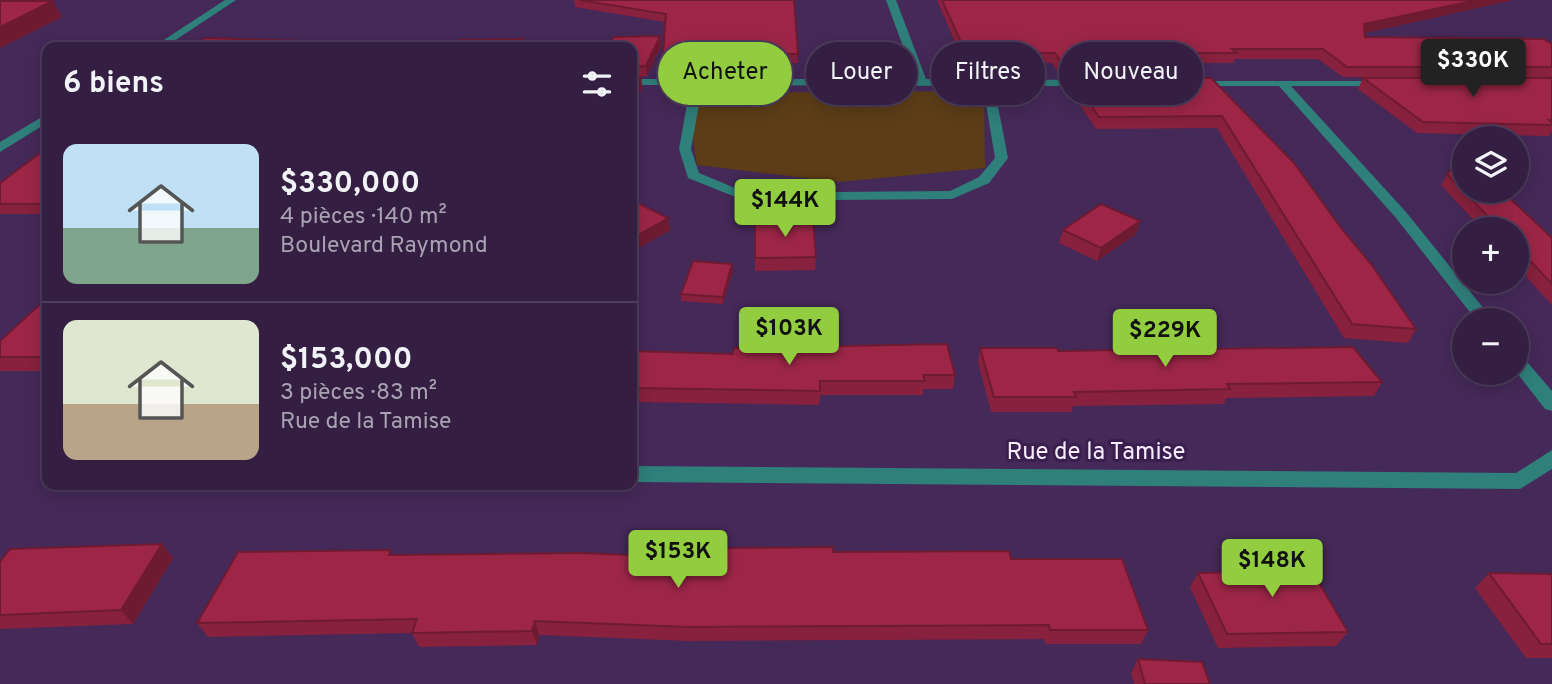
<!DOCTYPE html>
<html lang="fr">
<meta charset="utf-8">
<style>
:root{--surface:#341f43;--page:#3c274a;--text:#f1f3f6;--muted:#a9a2b2;--line:#4e3d5c;--accent:#92cd3f}
body{margin:0;font-family:Overpass,sans-serif;background:var(--page);color:var(--text);height:100vh;display:flex;flex-direction:column;font-size:26px;white-space:nowrap}
*{box-sizing:border-box;margin:0}
p{font-size:23px;color:var(--muted)}
.icon{flex:none;width:38px;height:38px;fill:none;stroke:currentColor;stroke-width:2;stroke-linecap:round;stroke-linejoin:round}
.map{position:relative;flex:1;overflow:hidden}
.panel{position:absolute;left:42px;top:42px;width:595px;height:448px;display:flex;flex-direction:column;background:var(--surface);border-radius:14px;box-shadow:0 4px 18px #0003,0 0 0 2px var(--line)}
.panel>*{flex:none}
.guide{position:absolute;left:658px;top:42px;width:665px;height:63px;display:flex;gap:14px}
.fabs{position:absolute;left:1452px;top:126px;display:grid;gap:14px}
.fabs a{display:grid;place-items:center;width:77px;height:77px;border-radius:50%;background:var(--surface);box-shadow:0 4px 18px #0003,0 0 0 2px var(--line);font-size:35px}
.price{position:absolute;translate:-50% -60px;padding:0 16px;border-radius:7px;background:var(--accent);color:#111;font-size:23px;line-height:46px;filter:drop-shadow(0 2px 4px #0008)}
.price::after{content:'';position:absolute;left:50%;top:42px;width:21px;height:16px;margin-left:-10px;background:inherit;clip-path:polygon(0 0,100% 0,50% 100%)}
.price.on{background:#222;color:#fff}
ul{padding:0;list-style:none}
li{display:flex;align-items:center;gap:21px;height:175px;padding:0 21px}
li+li{border-top:2px solid var(--line)}
li span{display:grid;place-items:center;flex:none;width:196px;height:140px;border-radius:14px;color:#555}
li>.icon{margin-inline-start:auto}
span .icon{width:84px;height:84px;fill:#fffc;stroke-width:1}
li b{font-size:30px}
h2{display:flex;justify-content:space-between;align-items:center;height:84px;padding:0 21px;font-size:30px}
.pill{padding:0 24px;border-radius:32px;background:var(--surface);box-shadow:0 4px 18px #0003,0 0 0 2px var(--line);font-size:24px;line-height:63px}
.pill.on{background:var(--accent);color:#111}
.map>svg:first-child{display:block}
.green{fill:#5c3d17}
.lines{fill:none;stroke-linecap:round;stroke-linejoin:round}
.minor{fill:#2f7f7b;fill-rule:evenodd}
.wall{fill:#87213d}
.shaded-wall{fill:#6e1b32}
.building{fill:#9d2647;stroke:#6e1b32;stroke-width:2}
.labels{text-anchor:middle;stroke-width:6;stroke-linejoin:round;paint-order:stroke}
.street-label{font-size:24px;fill:#f6ecfe;stroke:#3a1e4d}
</style>
<div class="map">
<svg width="1552" height="684" viewBox="0 0 1552 684">
<rect width="100%" height="100%" fill="#452959"/>
<path class="green" d="M984 91 985 168 839 182 697 165 686 93Z"/>
<g class="lines">
<path class="minor" d="M225 0H236L165 47H153Z
M886 0H896L926 79 1094 80 1100 83 1094 86H994L1008 158 989 183 952 199 834 200 733 196 688 178 679 149 689 93 687 85H632V79H915ZM699 85 983 86 995 158 979 177 950 191 834 192 735 188 699 173 691 149 701 93Z
M1191 81H1388V85L1384 86H1291L1406 212 1493 320H1476L1396 218 1279 86H1195L1191 85Z
M47 114V123L0 152V142Z
M1517 355 1523 357 1552 391V411L1545 409 1517 373Z
M1552 450V469L1520 489 632 482V466L1516 473Z"/>
</g>
<path class="wall" d="M574 0H794L798 63H664L663 54 665 22 575 7Z
M937 0H1513L1365 33V37L1552 44V77H1343L1318 59H1235L1233 63H1196L1199 67 1196 77H1061L1052 63H964Z
M660 36 661 46 647 76 638 77H641L642 88 632 111V47Z
M1072 78H1211L1341 228 1416 329 1408 343 1344 338 1217 128 1096 129 1069 89Z
M1363 78H1552V131L1549 136 1417 133 1358 89Z
M47 148V214H0V183Z
M1447 174 1552 238V305L1517 267V229H1482L1441 185Z
M632 200 668 218 670 230 637 249 632 247Z
M755 220 816 257 815 270 755 271Z
M1140 221 1136 234 1097 261 1059 243 1063 230Z
M733 271 723 304 681 301V294Z
M47 298V371H0V341Z
M980 348 1058 351 1382 382 1374 396 1226 398 1224 404 1073 406 1072 412H991L978 362Z
M632 351 955 375 953 389H923V395H820L819 405 632 402Z
M162 544 173 558 133 624 0 629V562Z
M833 552 1011 559 1148 630 1141 644H1045L1044 639 690 641 539 635 537 645 419 647 412 633 208 637 197 623 394 555 722 559Z
M1241 560 1348 632 1336 646 1218 648 1190 587 1198 573 1234 572Z
M1489 573 1552 574V658H1526L1475 588Z
M1138 659 1210 684H1134L1131 673Z"/>
<path class="shaded-wall" d="M1477 0H1513L1360 34 1364 24Z
M53 1 62 17 0 48V27Z
M660 36 661 46 647 76 646 66Z
M523 39 524 47H517Z
M339 42 341 47H333Z
M641 77 642 88 632 111V97Z
M668 218 670 230 637 249 635 237Z
M1140 221 1136 234 1097 261 1101 248Z
M732 264 733 271 723 304V297Z
M47 352V364L42 357Z
M162 544 173 558 133 624 121 610Z
M535 621 539 635 537 645 532 631Z"/>
<path class="building" d="M580 0H794L798 54H663L666 14Z
M942 0H1477L1364 24 1365 37 1543 39 1552 44V67H1347L1323 49H1232L1237 53H1186L1199 67H1064L1055 53H966Z
M0 1H53L0 27Z
M660 36 646 66 632 67V47H608L614 37Z
M205 38 339 42 333 47H193Z
M523 39 517 47H453L459 40Z
M632 76 641 77 632 97Z
M1072 78H1211L1294 163 1341 228 1371 264 1416 329 1352 324 1222 116 1099 117Z
M1363 78H1552V120H1549L1552 123V125L1423 122Z
M47 148V204H0V183Z
M1465 156V191H1502L1552 238V284L1517 247V229H1500L1447 174Z
M632 200 668 218 635 237 632 235Z
M1101 204 1140 221 1101 248 1063 230Z
M813 219 816 257 755 258V220Z
M693 261 732 264 723 297 681 294Z
M47 298V352L42 357H0V341Z
M947 344 955 375H923L925 381H820V391L632 388V351L733 354 734 348Z
M1353 347 1382 382 1227 384 1230 389 1074 392 1076 397H994L980 348H1057L1058 351Z
M162 544 121 610 0 615V562L10 549Z
M833 547V552L1009 551 1011 559H1122L1148 630H1050L1049 625 688 627 535 621 532 631 412 633 417 619 197 623 238 552 391 550 389 555 582 553 722 559 723 548Z
M1305 559 1348 632 1227 634 1198 573 1247 572 1241 560Z
M1489 573 1552 574V644H1541Z
M1138 659 1202 662 1210 684H1145Z"/>
<g class="labels">
<g class="street-label">
<text x="1096" y="459">Rue de la Tamise</text>
</g>
</g>
</svg>
<div class="fabs">
<a><svg class="icon" aria-label="layers" viewBox="0 0 24 24"><path d="M12 4l9 5-9 5-9-5zM3 14l9 5 9-5"/></svg></a>
<a>+</a>
<a>−</a>
</div>
<b class="price on" style="left:1473px;top:99px">$330K</b>
<b class="price" style="left:785px;top:239px">$144K</b>
<b class="price" style="left:789px;top:367px">$103K</b>
<b class="price" style="left:1165px;top:369px">$229K</b>
<b class="price" style="left:678px;top:590px">$153K</b>
<b class="price" style="left:1272px;top:599px">$148K</b>
<div class="guide">
<a class="pill on">Acheter</a>
<a class="pill">Louer</a>
<a class="pill">Filtres</a>
<a class="pill">Nouveau</a>
</div>
<section class="panel">
<h2>6 biens<svg class="icon" aria-label="filters" viewBox="0 0 24 24"><path d="M4 7h16M4 17h16"/><circle cx="9" cy="7" r="2"/><circle cx="15" cy="17" r="2"/></svg></h2>
<ul>
<li><span style="background:linear-gradient(#bfe0f5 60%,#7fa58c 0)"><svg class="icon" aria-label="home" viewBox="0 0 24 24"><path d="M3 11l9-7 9 7M6 9v11h12V9"/></svg></span><div><b>$330,000</b><p>4 pièces · 140 m²</p><p>Boulevard Raymond</p></div></li>
<li><span style="background:linear-gradient(#dfe7d0 60%,#b9a48a 0)"><svg class="icon" aria-label="home" viewBox="0 0 24 24"><path d="M3 11l9-7 9 7M6 9v11h12V9"/></svg></span><div><b>$153,000</b><p>3 pièces · 83 m²</p><p>Rue de la Tamise</p></div></li>
</ul>
</section>
</div>
